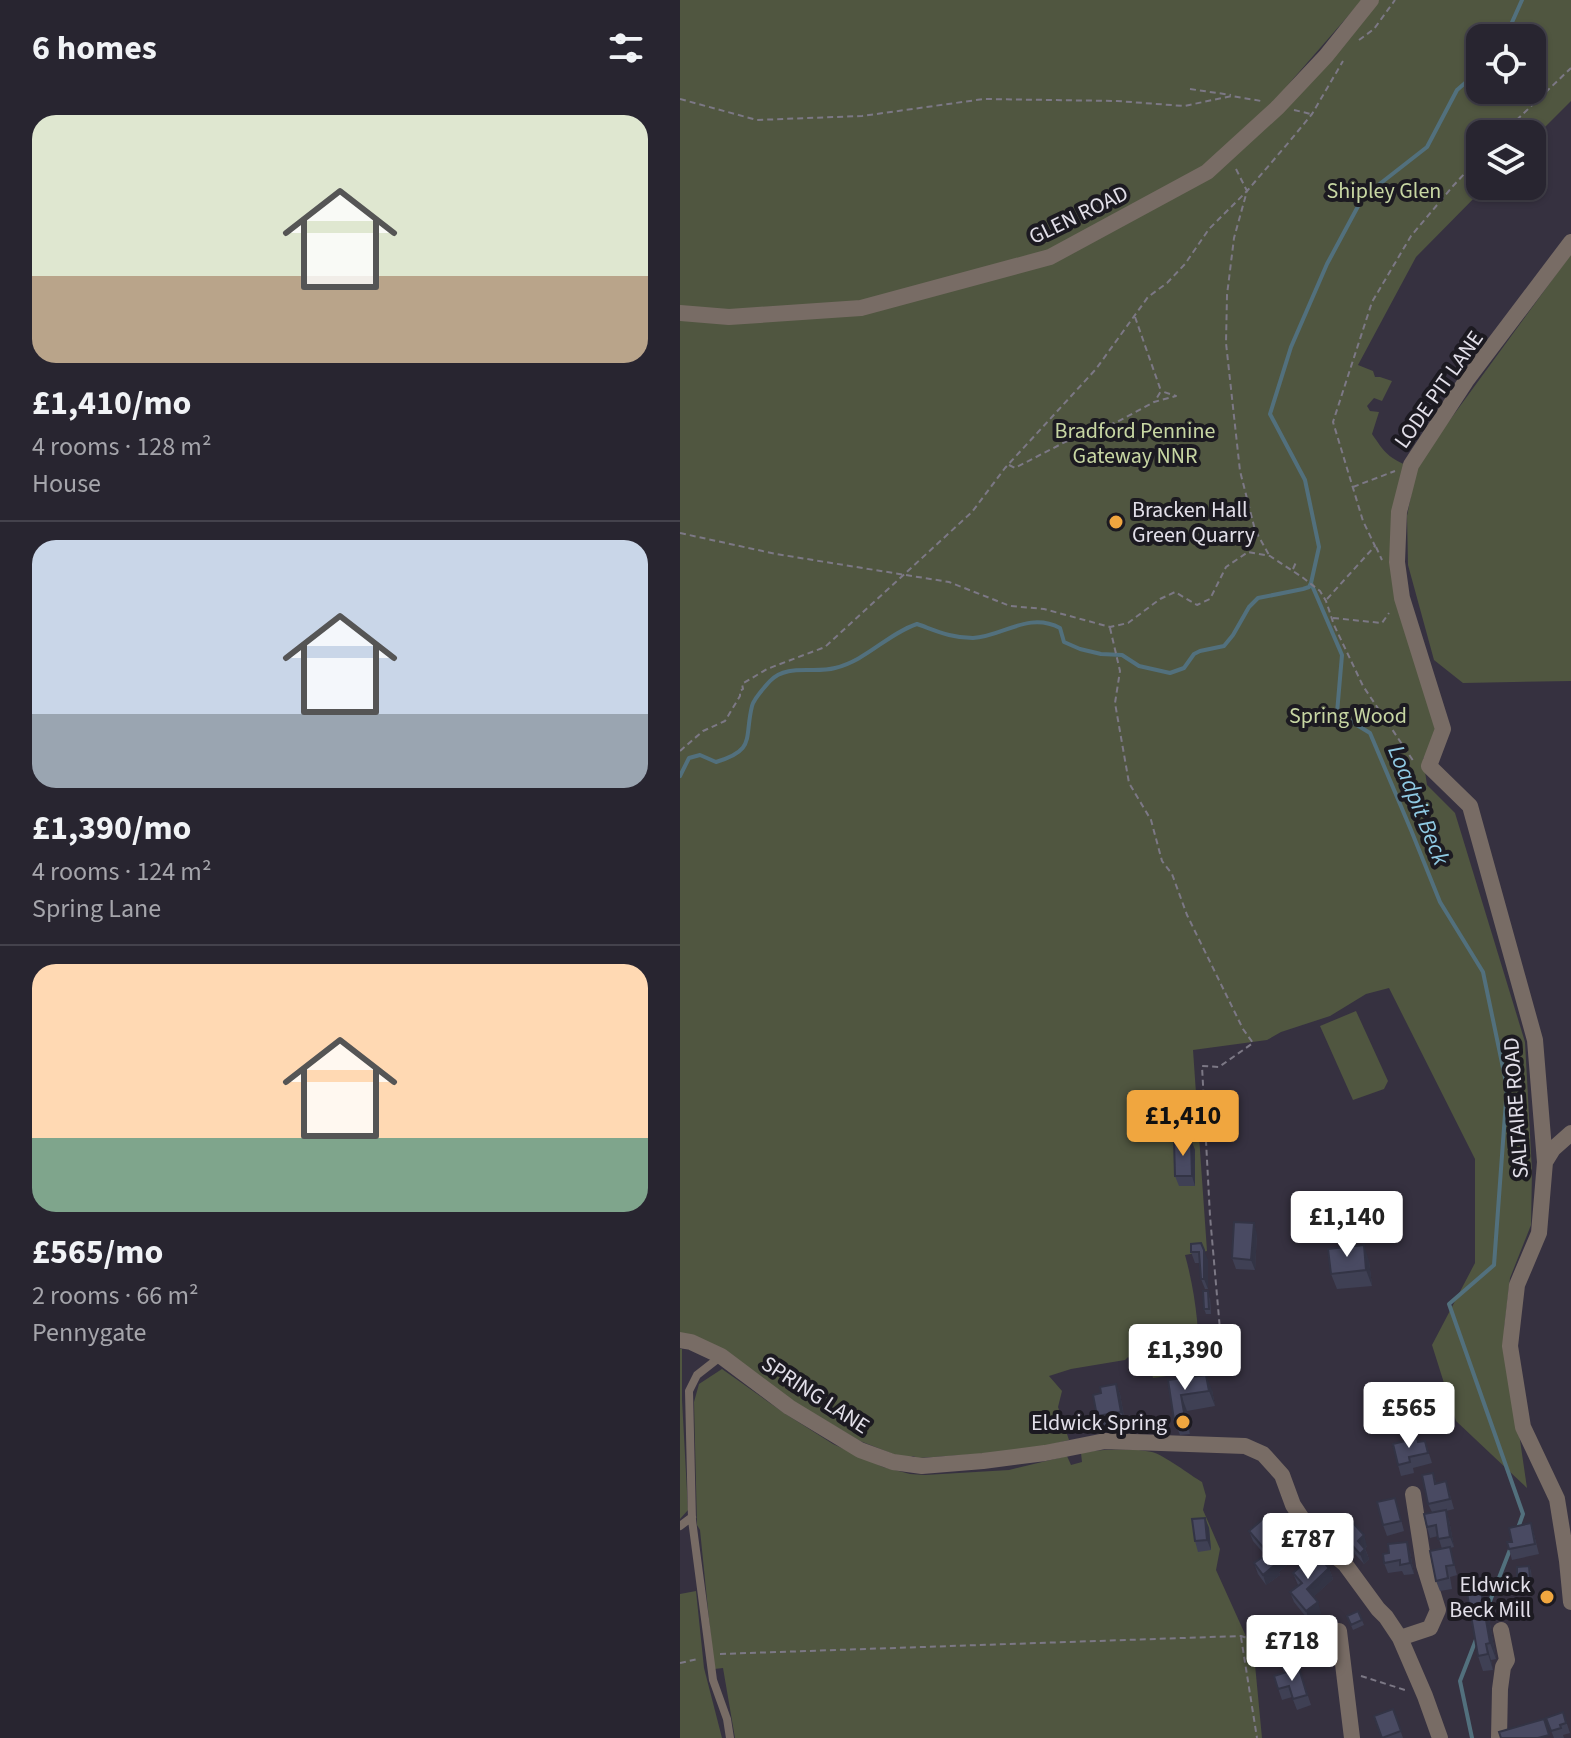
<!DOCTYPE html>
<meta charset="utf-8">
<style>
:root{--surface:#282530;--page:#34313c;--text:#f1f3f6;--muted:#a5a5ab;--line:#44424c;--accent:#f0a63f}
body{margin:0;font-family:"Source Sans 3",sans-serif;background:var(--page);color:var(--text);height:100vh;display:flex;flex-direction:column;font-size:30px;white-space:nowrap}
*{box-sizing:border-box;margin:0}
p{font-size:26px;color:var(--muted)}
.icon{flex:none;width:44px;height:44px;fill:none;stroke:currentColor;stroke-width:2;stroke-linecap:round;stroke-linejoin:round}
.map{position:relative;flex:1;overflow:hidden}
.drawer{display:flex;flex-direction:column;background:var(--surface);width:680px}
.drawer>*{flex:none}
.fabs{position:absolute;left:786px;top:24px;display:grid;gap:16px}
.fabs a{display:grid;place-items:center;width:80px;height:80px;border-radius:16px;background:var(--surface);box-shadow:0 2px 6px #0004,0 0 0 2px var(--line);font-size:40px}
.price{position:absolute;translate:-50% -68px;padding:0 18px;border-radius:8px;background:#fff;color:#222;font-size:26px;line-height:52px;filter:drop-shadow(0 2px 4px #0008)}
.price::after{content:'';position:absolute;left:50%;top:48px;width:24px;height:18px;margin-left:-12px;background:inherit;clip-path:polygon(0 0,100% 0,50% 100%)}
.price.selected{background:var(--accent);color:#111}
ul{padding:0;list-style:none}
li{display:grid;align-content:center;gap:16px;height:424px;padding:0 32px}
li+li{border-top:2px solid var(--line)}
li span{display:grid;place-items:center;height:248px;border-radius:24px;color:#555}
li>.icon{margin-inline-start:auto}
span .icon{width:144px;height:144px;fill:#fffc;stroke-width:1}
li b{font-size:34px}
h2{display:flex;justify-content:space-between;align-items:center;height:96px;padding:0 32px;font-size:34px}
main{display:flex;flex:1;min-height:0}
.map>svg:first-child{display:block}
.green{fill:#505640;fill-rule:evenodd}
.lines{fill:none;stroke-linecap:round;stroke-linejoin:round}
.stream{stroke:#52707d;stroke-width:4}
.path{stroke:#7c7885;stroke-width:2;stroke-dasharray:6 4;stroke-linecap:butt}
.service{stroke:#786c65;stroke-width:8}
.minor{stroke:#786c65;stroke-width:16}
.tertiary{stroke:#786c65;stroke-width:16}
.wall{fill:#3f4054}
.shaded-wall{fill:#333445}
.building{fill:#494a62;stroke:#333445;stroke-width:2}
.poi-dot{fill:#f0a63f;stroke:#1c1a21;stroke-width:3}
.labels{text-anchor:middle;stroke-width:8;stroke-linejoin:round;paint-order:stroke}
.park-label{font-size:22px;fill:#c7d6a3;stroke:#1c1a21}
.street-label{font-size:22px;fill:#e2dfe9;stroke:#1c1a21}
.poi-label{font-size:22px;fill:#e2dfe9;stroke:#1c1a21;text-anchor:end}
.water-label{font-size:24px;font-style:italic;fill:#90cbe5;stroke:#1c1a21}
</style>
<main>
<section class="drawer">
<h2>6 homes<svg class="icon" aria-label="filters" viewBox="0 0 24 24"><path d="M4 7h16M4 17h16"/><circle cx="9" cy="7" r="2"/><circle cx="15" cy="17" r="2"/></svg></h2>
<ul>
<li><span style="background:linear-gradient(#dfe7d0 65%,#b9a48a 0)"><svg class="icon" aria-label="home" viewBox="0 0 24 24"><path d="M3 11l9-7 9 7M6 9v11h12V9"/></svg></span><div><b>£1,410/mo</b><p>4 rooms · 128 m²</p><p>House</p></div></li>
<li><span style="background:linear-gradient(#c9d6e8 70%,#9aa5b1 0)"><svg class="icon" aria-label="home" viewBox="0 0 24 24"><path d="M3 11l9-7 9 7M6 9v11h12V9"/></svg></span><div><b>£1,390/mo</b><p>4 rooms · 124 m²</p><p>Spring Lane</p></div></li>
<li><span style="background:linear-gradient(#ffd9b3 70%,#7fa58c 0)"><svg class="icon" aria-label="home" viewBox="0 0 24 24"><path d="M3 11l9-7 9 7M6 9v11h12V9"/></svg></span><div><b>£565/mo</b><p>2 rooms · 66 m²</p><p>Pennygate</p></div></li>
</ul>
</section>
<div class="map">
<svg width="891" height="1738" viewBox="0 0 891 1738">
<rect width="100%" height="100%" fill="#363140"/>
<path class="green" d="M0 0H682L606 87 697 0H891V101L852 140V134H800V186H806L736 257 678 365 693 371 695 377H700L712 381 702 401 694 398 687 406 690 411 699 412 692 434C703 450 707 457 726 465L714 546 758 723 751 756 743 758 747 785 775 813 845 1042 852 1171 851 1225 830 1278 824 1330 847 1488 776 1421 752 1345 795 1263V1159L709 988 686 994 650 1016 601 1032 587 1040 513 1050 527 1251 505 1255C516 1295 519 1330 520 1371L473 1378 468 1358 450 1359 448 1357 445 1360 391 1369 369 1376 382 1391 378 1407 389 1440 345 1451 238 1458 233 1456 226 1459 180 1441 0 1334ZM800 38H852V90H800Z
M891 254V681L783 683 754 660 728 565 727 516 737 465Z
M676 1011 708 1081 704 1089 673 1100 640 1026Z
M0 1349H2V1400L8 1510 0 1519Z
M42 1369 104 1413 153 1444 203 1467 230 1474 245 1475 329 1470 387 1456 391 1465 402 1462 401 1453C416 1449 456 1448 472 1452 484 1455 510 1475 522 1482L526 1496 523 1510 540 1549 536 1570 574 1654 582 1738H55L43 1668 34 1669 20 1530 17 1525 14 1402 19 1384Z
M16 1591 24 1668 42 1738H0V1594Z"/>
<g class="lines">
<path class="stream" d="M825 38 842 0
M800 70 777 90 747 147 683 197 647 264 611 347 590 414 625 480 639 547 631 583 662 655 657 713 690 733 731 830 760 902 803 972 827 1087 814 1265 769 1304 843 1514 838 1528
M0 776 9 758 20 755 36 762C76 750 64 739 72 706 74 698 84 688 90 681 107 663 134 674 155 668 187 660 207 634 237 624 257 631 271 638 293 638 322 637 348 611 380 628L384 642 400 649 421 654 442 655 459 666 490 673 504 668 514 654 520 651 544 646 553 635 569 607 578 598 623 589 629 587 631 583
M805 1614 831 1547
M792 1738 780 1681 797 1637"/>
<path class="path" d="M679 40 694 29 715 0
M510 89 551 95
M0 99 77 120 182 116 304 99 437 101 504 106 552 96 581 101
M614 110 631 114
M822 134 891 68
M556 169 567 191 554 238 547 295 546 343 560 471 575 530 589 555
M455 317 481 391 475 401
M329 465 335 468 385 442 437 422 474 402 496 396 481 391
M673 487 715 471
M0 533 96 554 269 582 330 606 364 609 430 627 448 623 480 599 495 592 517 605 530 599 546 567 568 552 590 556 622 577 640 591 646 601 654 625 683 686 734 762
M696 547 702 560
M613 569 617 560
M647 599 695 546 683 521 653 422 692 302 731 236 773 186 800 157
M653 618 702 623 709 613
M430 628 440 671 435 703 449 783 471 820 482 861 492 874 507 915 563 1029 573 1043 539 1067 522 1066 530 1216 541 1341
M0 751 23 731 45 721 60 696V691L63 689 62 684 87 669 145 647 292 512 325 468 416 369 468 297 487 283 505 264 529 229 567 191 609 142 632 114 663 61
M561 1637 577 1738
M40 1654 561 1636 603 1650
M617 1654 649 1665
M0 1663 18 1659
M681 1676 725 1690"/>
<path class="service" d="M40 1357 17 1375 9 1391 12 1520 33 1680 47 1719 50 1738
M0 1526 12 1517"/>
<path class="minor" d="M891 242 786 381 731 465 719 512 717 562 722 598 763 729 749 766 790 806 855 1040 865 1162 859 1233 837 1285 830 1346 843 1427 877 1499 887 1561 891 1602
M865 1162 873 1149 891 1133
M0 1340 11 1342 41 1356 109 1407 180 1450 213 1462 242 1466 303 1461 365 1453 425 1441 565 1446 583 1454 602 1475 613 1505 637 1541 665 1564 698 1609 706 1617 720 1638 745 1696 760 1738
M659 1631 672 1738
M720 1638 750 1628 758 1610 744 1565 733 1494
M819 1738 820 1689 823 1667 827 1660 821 1630"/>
<path class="tertiary" d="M0 313 49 317 181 308 370 257 527 172 598 107 646 56 691 0"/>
</g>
<path class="wall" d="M511 1140 515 1150V1186H499L495 1176Z
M577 1234 575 1270 556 1269 552 1258Z
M511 1244 528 1260V1289H525L521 1279 520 1263H515L511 1252Z
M689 1261 692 1286 657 1289 651 1274Z
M530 1297 531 1314H526L524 1309Z
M488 1380 532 1390 535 1406 507 1411 510 1434 500 1435 494 1420Z
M436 1384 440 1394 445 1422 420 1427 417 1416 421 1393Z
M745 1441 752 1463 733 1468 734 1473 721 1476 718 1465 739 1442Z
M753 1473 756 1483 766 1481 774 1509 766 1511 769 1520 774 1547 770 1548 777 1575 770 1577 772 1589 760 1591 756 1581 762 1549 758 1536 750 1538 747 1527 752 1512 748 1504Z
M718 1508 724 1531 707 1536 703 1525Z
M525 1518 529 1528 531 1550 518 1552 515 1541Z
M851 1523 859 1554 832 1560 829 1549Z
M569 1531 608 1550 612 1561 599 1572 600 1575 586 1585 578 1574 574 1563 585 1555 573 1541Z
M660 1534 687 1546 685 1548 689 1559 684 1564 675 1554 670 1558 663 1551 659 1540 661 1538Z
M730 1552 734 1574 724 1575 722 1571 708 1573 704 1563 709 1553Z
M849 1566 851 1571 852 1583H839L837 1578Z
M649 1568 653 1579 633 1597 641 1613 630 1622 614 1602 610 1592 618 1585 613 1573Z
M793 1580 797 1591H801L807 1606 816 1659 811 1660 813 1670 803 1671 798 1656Z
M678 1611 684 1625 673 1630 667 1616Z
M614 1648 617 1658 619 1669 631 1705 617 1710 612 1697 602 1700 594 1676 604 1673 601 1664Z
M713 1709 723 1738H702Z
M883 1712 890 1733 883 1735 884 1738H874L866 1718Z"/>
<path class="shaded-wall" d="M511 1140 515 1150V1186L512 1176Z
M574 1223 577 1234 575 1270 571 1260Z
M684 1245 689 1261 692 1286 686 1270Z
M524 1250 528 1260V1289L524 1279Z
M526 1375 532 1390 535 1406 529 1391Z
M436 1384 440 1394 445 1422 441 1412Z
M501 1395 507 1411 510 1434 505 1418Z
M766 1510 769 1520 774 1547 770 1537Z
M525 1518 529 1528 531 1550 527 1540Z
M684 1535 687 1546 682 1551 678 1541Z
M727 1542 730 1552 734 1574 730 1563Z
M671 1544 675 1554 670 1558 666 1548Z
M685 1549 689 1559 684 1564 680 1554Z
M608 1550 612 1561 599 1572 600 1575 586 1585 583 1575 594 1562Z
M649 1568 653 1579 631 1599 627 1589Z
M801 1591 807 1606 816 1659 810 1643Z
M638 1602 641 1613 630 1622 626 1611Z
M806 1644 811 1660 813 1670 808 1654Z
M614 1648 617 1658 619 1673 616 1662Z"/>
<path class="building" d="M494 1140H511L512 1176H495Z
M554 1222 574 1223 571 1260 552 1258Z
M521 1243 524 1250V1279H521L519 1252H511V1244Z
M684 1245 686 1270 651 1274 648 1249Z
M523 1291H528L529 1309H524Z
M526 1375 529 1391 501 1395 505 1418 494 1420 488 1380Z
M436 1384 441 1412 417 1416 413 1395 421 1393 420 1387Z
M737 1438 738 1442 745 1441 748 1453 729 1457 730 1462 718 1465 713 1444Z
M753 1473 755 1484 766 1481 770 1499 748 1504 742 1475Z
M715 1498 721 1521 703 1525 697 1502Z
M766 1510 770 1537 758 1539 756 1525 747 1527 744 1514Z
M525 1518 527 1540 515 1541 512 1519Z
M583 1519 608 1550 594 1562 596 1564 583 1575 574 1563 588 1553 569 1531Z
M673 1523 684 1535 678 1541 685 1549 680 1554 671 1544 666 1548 659 1540 662 1537 660 1534Z
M851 1523 855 1544 829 1549 827 1542H832L829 1528Z
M727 1542 730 1563 720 1565V1560L704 1563 703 1554 709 1553 708 1544Z
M770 1547 774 1565 766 1566 768 1578 756 1581 750 1551Z
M635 1553 649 1568 627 1589 638 1602 626 1611 610 1592 622 1583 613 1573Z
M849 1566 850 1578H837V1567Z
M793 1580 795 1592 801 1591 810 1643 806 1644 808 1654 798 1656 785 1581Z
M678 1611 682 1620 671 1625 667 1616Z
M614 1648 616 1662 601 1664 599 1650Z
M619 1668 627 1695 613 1699 609 1686 598 1689 594 1676Z
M713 1709 721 1731 702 1738 694 1716Z
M883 1712 886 1723 880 1725 881 1728 871 1731 866 1718Z
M864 1719 869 1735 858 1738H821L819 1732Z"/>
<g class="poi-dot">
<circle cx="436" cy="522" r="8"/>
<circle cx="503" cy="1422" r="8"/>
<circle cx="867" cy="1597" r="8"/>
</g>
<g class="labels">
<g class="park-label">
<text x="704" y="198">Shipley Glen</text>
<text x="455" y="438">Bradford Pennine<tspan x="455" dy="25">Gateway NNR</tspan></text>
<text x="668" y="723">Spring Wood</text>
</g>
<g class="street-label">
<text transform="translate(398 214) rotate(-26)" y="8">GLEN ROAD</text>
<text transform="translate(758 389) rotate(-55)" y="8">LODE PIT LANE</text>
<text transform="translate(835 1108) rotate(-94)" y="8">SALTAIRE ROAD</text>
<text transform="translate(136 1394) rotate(33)" y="8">SPRING LANE</text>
</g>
<g class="poi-label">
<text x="452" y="517" text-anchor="start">Bracken Hall<tspan x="452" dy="25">Green Quarry</tspan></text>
<text x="487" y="1430">Eldwick Spring</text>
<text x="851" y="1592">Eldwick<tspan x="851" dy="25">Beck Mill</tspan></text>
</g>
<g class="water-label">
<text transform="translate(739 805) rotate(68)" y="8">Loadpit Beck</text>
</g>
</g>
</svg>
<div class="fabs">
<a><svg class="icon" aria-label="locate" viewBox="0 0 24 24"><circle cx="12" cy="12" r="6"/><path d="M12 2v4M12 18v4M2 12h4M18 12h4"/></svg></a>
<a><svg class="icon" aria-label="layers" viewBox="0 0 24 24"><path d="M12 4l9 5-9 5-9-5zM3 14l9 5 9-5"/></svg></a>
</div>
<b class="price selected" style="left:503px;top:1158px">£1,410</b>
<b class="price" style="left:667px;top:1259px">£1,140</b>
<b class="price" style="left:505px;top:1392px">£1,390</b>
<b class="price" style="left:729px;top:1450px">£565</b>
<b class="price" style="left:628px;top:1581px">£787</b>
<b class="price" style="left:612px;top:1683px">£718</b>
</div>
</main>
